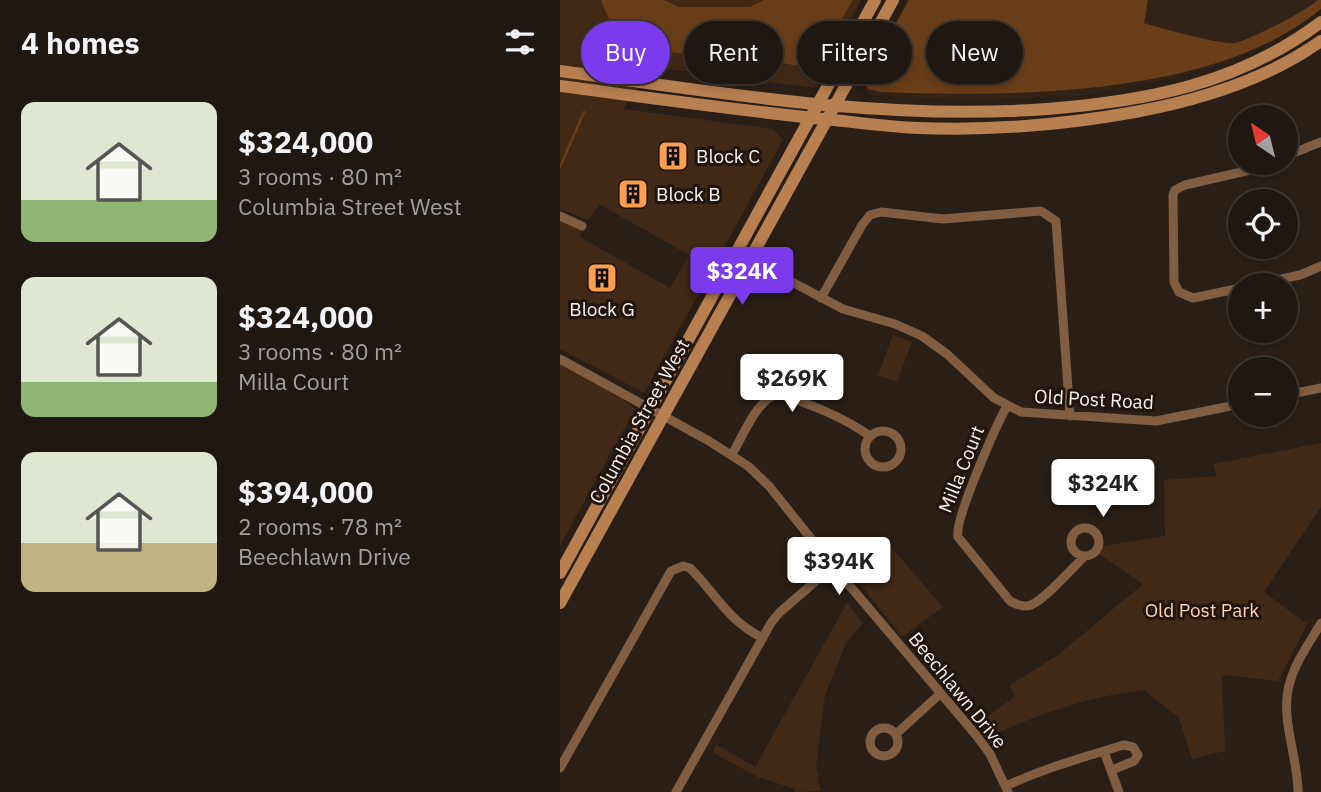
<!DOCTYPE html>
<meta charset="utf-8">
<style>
:root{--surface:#1f1711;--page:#2c241f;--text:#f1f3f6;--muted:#a19f9f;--line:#3c3631;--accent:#7c3aed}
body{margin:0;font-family:"IBM Plex Sans",sans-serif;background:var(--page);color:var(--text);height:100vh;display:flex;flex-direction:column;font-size:26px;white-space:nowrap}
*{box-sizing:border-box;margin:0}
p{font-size:23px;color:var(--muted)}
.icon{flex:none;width:38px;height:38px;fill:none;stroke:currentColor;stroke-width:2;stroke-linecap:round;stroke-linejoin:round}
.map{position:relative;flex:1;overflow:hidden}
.panel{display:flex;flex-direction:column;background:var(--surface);width:560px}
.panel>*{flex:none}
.guide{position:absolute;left:21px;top:21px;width:634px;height:63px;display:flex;gap:14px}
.needle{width:46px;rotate:325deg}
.buttons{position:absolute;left:668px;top:105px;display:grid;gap:14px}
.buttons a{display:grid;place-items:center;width:70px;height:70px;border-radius:50%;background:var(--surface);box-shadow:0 4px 10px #0003,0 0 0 2px var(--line);font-size:35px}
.price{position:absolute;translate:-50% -60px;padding:0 16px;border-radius:7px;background:#fff;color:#222;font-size:23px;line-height:46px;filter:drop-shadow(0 2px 4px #0008)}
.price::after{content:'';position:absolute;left:50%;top:42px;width:21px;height:16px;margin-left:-10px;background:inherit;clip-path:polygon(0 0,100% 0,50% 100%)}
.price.current{background:var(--accent);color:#fff}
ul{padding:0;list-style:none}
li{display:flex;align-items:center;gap:21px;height:175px;padding:0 21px}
li span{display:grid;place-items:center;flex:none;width:196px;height:140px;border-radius:14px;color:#555}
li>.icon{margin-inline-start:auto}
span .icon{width:84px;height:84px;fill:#fffc;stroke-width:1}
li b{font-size:30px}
h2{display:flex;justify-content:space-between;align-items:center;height:84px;padding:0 21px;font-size:30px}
.chip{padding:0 24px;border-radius:32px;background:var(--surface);box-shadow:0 4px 10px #0003,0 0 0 2px var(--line);font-size:24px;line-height:63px}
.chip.current{background:var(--accent);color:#fff}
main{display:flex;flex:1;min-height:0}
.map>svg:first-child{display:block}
.built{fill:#332317}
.green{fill:#412915}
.forest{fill:#6a3e19}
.water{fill:#683d18}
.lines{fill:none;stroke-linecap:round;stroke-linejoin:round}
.stream{stroke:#683d18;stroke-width:2.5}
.minor{stroke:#815d41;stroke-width:9}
.secondary{stroke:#b87f51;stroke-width:12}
.labels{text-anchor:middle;stroke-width:6;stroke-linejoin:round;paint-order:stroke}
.poi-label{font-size:19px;fill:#f9f2ec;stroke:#20150e;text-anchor:start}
.street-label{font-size:19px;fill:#f9f2ec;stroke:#20150e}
.park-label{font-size:19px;fill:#fed2b2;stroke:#20150e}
</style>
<main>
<section class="panel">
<h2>4 homes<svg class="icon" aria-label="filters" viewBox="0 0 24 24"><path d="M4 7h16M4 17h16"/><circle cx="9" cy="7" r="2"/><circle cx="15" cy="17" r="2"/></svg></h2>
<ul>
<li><span style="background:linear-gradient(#dfe7d0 70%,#8fb573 0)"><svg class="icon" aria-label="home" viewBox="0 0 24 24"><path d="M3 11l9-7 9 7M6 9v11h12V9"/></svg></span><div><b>$324,000</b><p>3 rooms · 80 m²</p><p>Columbia Street West</p></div></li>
<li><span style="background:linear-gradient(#dfe7d0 75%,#8fb573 0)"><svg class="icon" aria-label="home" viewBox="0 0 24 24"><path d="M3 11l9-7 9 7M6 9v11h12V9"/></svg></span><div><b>$324,000</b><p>3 rooms · 80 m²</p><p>Milla Court</p></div></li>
<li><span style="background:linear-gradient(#dfe7d0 65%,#c2b280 0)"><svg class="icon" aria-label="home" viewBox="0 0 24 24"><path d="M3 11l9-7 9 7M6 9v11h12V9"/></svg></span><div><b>$394,000</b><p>2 rooms · 78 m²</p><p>Beechlawn Drive</p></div></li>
</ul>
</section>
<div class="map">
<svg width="761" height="792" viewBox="0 0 761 792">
<rect width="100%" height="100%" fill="#291f17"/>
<path class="built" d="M347 0H761V9L712 42 662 64 613 78 525 95 408 100 310 95 304 89 303 80Z"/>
<path class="green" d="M0 0H301L255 88 93 67 63 109 213 129 223 140 84 393 0 349V220L23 230 20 237 110 288 129 255 39 204 29 220 0 209Z
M333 335 352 342 337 382 318 375Z
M0 364 61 398 75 409 0 546Z
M761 443V507L704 592 747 624 718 681 662 675 665 751 632 759 619 718 584 690C526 697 483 713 430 736L420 723 455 696 449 686 498 655 583 584 539 554 543 546 605 536 604 480 657 476 653 464Z
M325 540 383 607 342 637 297 580 311 566Z
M287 603 303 623 286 643 265 695 256 766 261 791 235 792V789L198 777 153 753 156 744 195 767Z"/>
<path class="forest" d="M349 0H588L584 23C600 28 661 45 675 43 690 40 748 10 758 0H761V9C655 97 452 97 320 92L308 89 305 80Z"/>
<path class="water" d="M41 0H104L119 7H190L204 0H293L259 58C252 63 242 66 233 65 217 62 202 56 186 55 155 54 106 56 78 45 59 37 47 19 41 0Z
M346 53 383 72 390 82 389 85 326 81 328 73 338 68 346 69 348 65 336 60V57Z"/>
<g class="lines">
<path class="stream" d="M48 57 59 32
M0 167 24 112"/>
<path class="minor" d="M726 156 761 142
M0 216 22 226
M177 253 283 309 335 324 362 336 387 354 434 398 461 412 596 421 681 404
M692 285 740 275 761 266
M681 288 633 298 619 292 614 282 613 195 615 190 625 185 686 171 708 163
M261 298 302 225 310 215 321 212 383 219 481 211 496 221 510 416
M0 359 149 441 188 466 209 486 273 566 416 735 430 754 448 792
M726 395 761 388
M447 406C436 426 394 520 398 537L450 601C457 605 464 608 471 605 486 599 512 568 525 556
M305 449a18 18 0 1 1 36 0a18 18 0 1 1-36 0Z
M172 454C183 437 198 395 220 394 252 405 283 417 310 436
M511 542a14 14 0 1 1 28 0a14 14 0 1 1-28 0Z
M310 742a14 14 0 1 1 28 0a14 14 0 1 1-28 0Z
M336 734 381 693
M544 752 559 792
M0 768 111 571 123 566 130 568C156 594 168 621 203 638
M446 786C485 768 524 757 564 745L573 747 578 755 574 761 552 770
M116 792 211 623 219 613 273 566
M738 792C738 756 719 717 730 682 736 661 750 642 761 623"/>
<path class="secondary" d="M0 71C162 93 323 121 487 109 587 101 679 84 761 22
M0 86C91 98 182 111 274 120 302 123 330 127 358 128 431 131 503 125 575 112 641 100 706 80 761 41
M0 573 315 0
M0 603 333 0"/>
</g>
<defs>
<g id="building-square" transform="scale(1.575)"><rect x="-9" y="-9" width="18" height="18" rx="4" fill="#fb9e50" stroke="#20150e"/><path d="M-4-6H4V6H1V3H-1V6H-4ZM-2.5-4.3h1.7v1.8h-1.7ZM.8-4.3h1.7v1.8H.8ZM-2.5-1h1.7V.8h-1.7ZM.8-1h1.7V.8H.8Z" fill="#111"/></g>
</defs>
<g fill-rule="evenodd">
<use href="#building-square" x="113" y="156"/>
<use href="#building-square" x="73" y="194"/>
<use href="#building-square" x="42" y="278"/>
</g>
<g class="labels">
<g class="poi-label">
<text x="136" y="163">Block C</text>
<text x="96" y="201">Block B</text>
<text x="42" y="316" text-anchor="middle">Block G</text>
</g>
<g class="street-label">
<text transform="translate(534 399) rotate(3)" y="7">Old Post Road</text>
<text transform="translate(79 421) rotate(-61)" y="7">Columbia Street West</text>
<text transform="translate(401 469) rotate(-68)" y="7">Milla Court</text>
<text transform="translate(398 690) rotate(51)" y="7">Beechlawn Drive</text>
</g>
<g class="park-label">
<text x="642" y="617">Old Post Park</text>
</g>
</g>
</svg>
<div class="buttons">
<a><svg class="needle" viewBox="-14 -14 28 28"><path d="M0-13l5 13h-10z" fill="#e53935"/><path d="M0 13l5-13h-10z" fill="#a19f9f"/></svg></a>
<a><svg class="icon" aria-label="locate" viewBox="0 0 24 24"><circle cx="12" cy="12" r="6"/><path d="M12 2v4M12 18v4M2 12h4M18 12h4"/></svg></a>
<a>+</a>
<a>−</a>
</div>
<b class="price current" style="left:182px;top:307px">$324K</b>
<b class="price" style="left:232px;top:414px">$269K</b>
<b class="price" style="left:543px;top:519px">$324K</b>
<b class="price" style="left:279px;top:597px">$394K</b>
<div class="guide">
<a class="chip current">Buy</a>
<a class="chip">Rent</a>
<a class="chip">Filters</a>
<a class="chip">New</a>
</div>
</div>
</main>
